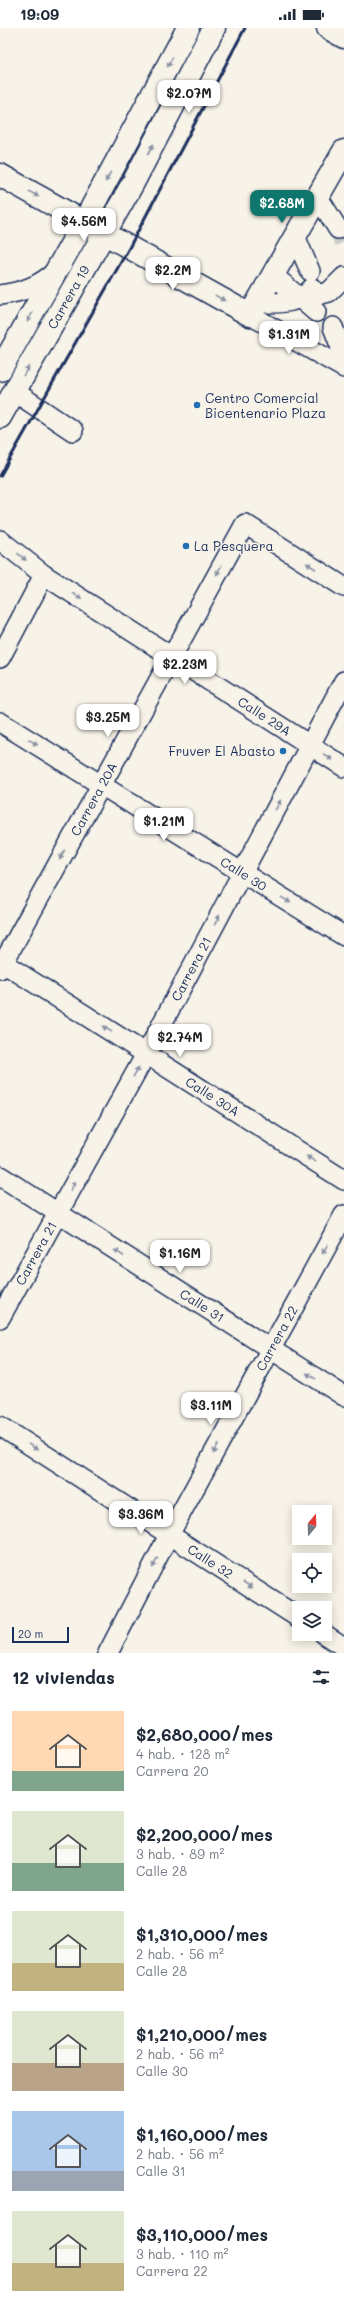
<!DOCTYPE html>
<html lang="es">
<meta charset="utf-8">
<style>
:root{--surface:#fff;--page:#f2f2f3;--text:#1f2937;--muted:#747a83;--accent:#0f766e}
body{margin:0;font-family:Mali,sans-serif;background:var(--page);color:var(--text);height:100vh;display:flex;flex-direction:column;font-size:15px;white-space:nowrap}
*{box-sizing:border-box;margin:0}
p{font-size:13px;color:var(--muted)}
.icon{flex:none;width:22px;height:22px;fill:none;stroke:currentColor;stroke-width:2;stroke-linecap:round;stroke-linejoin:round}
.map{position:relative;height:1625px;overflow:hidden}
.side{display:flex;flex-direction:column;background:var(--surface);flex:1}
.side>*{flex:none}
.needle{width:26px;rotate:19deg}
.tools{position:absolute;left:292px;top:1477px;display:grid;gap:8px}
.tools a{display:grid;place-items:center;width:40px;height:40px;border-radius:0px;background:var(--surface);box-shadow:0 2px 10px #0003;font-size:20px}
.scale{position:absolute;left:12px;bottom:10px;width:57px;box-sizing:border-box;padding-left:4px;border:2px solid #1b2f5e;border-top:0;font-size:11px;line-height:14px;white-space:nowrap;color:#1b2f5e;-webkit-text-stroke:3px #f7f3e8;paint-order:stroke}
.price{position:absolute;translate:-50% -34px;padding:0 9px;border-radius:8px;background:#fff;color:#222;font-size:13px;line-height:26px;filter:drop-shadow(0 1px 2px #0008)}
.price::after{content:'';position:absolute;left:50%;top:24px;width:12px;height:9px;margin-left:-6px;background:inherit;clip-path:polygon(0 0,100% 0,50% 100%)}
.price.active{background:var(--accent);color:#fff}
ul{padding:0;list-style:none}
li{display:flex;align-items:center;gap:12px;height:100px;padding:0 12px}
li span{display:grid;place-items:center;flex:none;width:112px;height:80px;border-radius:0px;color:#555}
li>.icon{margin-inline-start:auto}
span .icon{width:48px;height:48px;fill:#fffc;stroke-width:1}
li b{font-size:17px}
h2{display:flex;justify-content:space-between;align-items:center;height:48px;padding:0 12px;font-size:17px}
.status{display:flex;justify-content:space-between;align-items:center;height:28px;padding:0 20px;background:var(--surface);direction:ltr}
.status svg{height:11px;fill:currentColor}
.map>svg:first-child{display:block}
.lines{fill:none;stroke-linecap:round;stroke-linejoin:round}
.minor-tunnel{stroke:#cbcccc;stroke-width:19;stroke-dasharray:19 10;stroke-linecap:butt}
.minor-casing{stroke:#1b2f5e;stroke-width:22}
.major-casing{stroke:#1b2f5e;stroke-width:25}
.minor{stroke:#f7f3e8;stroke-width:19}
.major{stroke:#f7f3e8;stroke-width:22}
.rail{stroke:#1b2f5e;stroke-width:3}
.oneway{fill:#8991a3}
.poi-dot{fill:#1f6fb2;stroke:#f7f3e8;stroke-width:1.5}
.labels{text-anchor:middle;stroke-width:3;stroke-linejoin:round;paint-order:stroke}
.street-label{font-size:13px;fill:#1b2f5e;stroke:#f7f3e8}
.poi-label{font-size:13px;fill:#1b2f5e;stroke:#f7f3e8;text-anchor:start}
</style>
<div class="status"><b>19:09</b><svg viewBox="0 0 49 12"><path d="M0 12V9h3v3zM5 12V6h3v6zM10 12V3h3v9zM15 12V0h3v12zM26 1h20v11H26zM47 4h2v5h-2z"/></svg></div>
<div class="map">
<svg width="344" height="1625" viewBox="0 0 344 1625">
<rect width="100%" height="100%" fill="#f7f3e8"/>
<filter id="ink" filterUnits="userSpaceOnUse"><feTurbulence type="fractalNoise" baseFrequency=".025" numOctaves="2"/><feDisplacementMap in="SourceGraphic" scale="8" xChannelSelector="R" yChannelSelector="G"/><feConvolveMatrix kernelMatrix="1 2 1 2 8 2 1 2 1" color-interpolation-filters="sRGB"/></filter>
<g filter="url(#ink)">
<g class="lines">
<path class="minor-tunnel" d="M338 201 344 214"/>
<g class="minor-casing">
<g id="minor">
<path d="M318 169 338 201"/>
<path d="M295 208 310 243"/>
<path d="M273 247 316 284"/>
<path d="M0 267C23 264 39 258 56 243"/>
<path d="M301 271 329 264 344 249"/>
<path d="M257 275C277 275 299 277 312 260"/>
<path d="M250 287 344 340"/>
<path d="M333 299 344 328"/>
<path d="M15 364 73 403"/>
<path id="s1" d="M0 512 44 547 344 739"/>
<path d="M0 630 44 547"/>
<path id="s2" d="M0 694 344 908"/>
<path id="s3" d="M0 933 344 1152"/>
<path id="s4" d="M0 941 245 496 344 559"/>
<path id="s5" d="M0 1148 344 1368"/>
<path id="s6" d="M0 1290 146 1026 344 653"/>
<path id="s7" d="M0 1398 299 1590"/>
<path d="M324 1606 344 1619"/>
<path id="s8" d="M108 1625 169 1507 344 1187"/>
</g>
</g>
<g class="major-casing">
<g id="major">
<path d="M328 0 344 9"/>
<path d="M0 147 250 287 344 123"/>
<path d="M0 342 84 194 188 0"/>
<path id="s9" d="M0 389 133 155 214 0"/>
</g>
</g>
<use href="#minor" class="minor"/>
<use href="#major" class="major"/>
<path class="rail" d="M0 448 129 220 245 0"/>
</g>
<defs><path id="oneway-solid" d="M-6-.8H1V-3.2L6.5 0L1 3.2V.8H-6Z"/></defs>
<g class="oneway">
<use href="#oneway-solid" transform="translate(170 34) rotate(118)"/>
<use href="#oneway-solid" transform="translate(151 121) rotate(-62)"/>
<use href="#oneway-solid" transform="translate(108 149) rotate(118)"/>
<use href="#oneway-solid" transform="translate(34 166) rotate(29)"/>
<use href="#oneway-solid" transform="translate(220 270) rotate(29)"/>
<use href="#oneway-solid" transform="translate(30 289) rotate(120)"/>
<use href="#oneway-solid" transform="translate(26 343) rotate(-60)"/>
<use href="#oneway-solid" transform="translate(22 529) rotate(39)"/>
<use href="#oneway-solid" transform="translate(311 538) rotate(-147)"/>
<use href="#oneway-solid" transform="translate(219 542) rotate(119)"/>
<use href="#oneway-solid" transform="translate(77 568) rotate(33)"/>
<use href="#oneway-solid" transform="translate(33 714) rotate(32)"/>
<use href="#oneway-solid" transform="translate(328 729) rotate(33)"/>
<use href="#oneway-solid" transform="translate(278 777) rotate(-62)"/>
<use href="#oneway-solid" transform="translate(62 827) rotate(118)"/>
<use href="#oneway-solid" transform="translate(286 872) rotate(32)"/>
<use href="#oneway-solid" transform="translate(217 892) rotate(-62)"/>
<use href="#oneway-solid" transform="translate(107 1001) rotate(-148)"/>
<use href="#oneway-solid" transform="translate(136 1044) rotate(-61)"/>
<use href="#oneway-solid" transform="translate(311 1131) rotate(-148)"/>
<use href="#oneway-solid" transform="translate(73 1158) rotate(-61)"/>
<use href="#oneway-solid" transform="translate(325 1221) rotate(119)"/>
<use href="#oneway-solid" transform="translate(119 1225) rotate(-147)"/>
<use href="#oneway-solid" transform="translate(311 1348) rotate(-148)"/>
<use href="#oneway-solid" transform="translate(33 1419) rotate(33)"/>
<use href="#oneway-solid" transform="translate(216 1421) rotate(119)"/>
<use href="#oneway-solid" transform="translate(155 1535) rotate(117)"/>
<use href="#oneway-solid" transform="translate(248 1557) rotate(33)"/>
</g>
</g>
<g class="poi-dot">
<circle cx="197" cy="377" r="4"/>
<circle cx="186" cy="518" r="4"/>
<circle cx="283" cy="723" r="4"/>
</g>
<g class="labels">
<g class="street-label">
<text dy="5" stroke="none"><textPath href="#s9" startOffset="138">Carrera 19</textPath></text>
<text dy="5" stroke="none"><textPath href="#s1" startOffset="318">Calle 29A</textPath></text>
<text dy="5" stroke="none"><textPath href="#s4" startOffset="194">Carrera 20A</textPath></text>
<text dy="5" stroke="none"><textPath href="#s2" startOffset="287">Calle 30</textPath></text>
<text dy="5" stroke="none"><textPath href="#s6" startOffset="398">Carrera 21</textPath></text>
<text dy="5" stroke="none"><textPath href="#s3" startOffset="252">Calle 30A</textPath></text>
<text dy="5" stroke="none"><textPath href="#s6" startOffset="74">Carrera 21</textPath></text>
<text dy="5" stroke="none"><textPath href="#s5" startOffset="240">Calle 31</textPath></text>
<text dy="5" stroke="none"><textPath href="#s8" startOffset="357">Carrera 22</textPath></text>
<text dy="5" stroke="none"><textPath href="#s7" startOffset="250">Calle 32</textPath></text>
</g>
<g class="poi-label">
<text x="205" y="375">Centro Comercial<tspan x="205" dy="15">Bicentenario Plaza</tspan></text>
<text x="194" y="523">La Pesquera</text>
<text x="275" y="728" text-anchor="end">Fruver El Abasto</text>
</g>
</g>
</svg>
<div class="tools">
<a><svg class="needle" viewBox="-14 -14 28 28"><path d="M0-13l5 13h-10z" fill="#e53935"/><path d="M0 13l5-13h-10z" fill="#747a83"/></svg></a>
<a><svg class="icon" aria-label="locate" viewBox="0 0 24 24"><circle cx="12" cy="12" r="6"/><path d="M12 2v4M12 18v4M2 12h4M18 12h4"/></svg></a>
<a><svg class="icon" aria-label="layers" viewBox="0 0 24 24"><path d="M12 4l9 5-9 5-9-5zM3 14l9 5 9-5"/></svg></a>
</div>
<div class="scale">20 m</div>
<b class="price" style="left:189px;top:86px">$2.07M</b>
<b class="price active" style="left:282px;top:196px">$2.68M</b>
<b class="price" style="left:84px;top:214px">$4.56M</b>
<b class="price" style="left:173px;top:263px">$2.2M</b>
<b class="price" style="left:289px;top:327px">$1.31M</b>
<b class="price" style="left:185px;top:657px">$2.23M</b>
<b class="price" style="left:108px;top:710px">$3.25M</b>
<b class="price" style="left:164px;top:814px">$1.21M</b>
<b class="price" style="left:180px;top:1030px">$2.74M</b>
<b class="price" style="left:180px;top:1246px">$1.16M</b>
<b class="price" style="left:211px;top:1398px">$3.11M</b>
<b class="price" style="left:141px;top:1507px">$3.36M</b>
</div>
<section class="side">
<h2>12 viviendas<svg class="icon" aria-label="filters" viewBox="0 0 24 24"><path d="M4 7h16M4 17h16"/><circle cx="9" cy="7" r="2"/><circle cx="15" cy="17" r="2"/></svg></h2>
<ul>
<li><span style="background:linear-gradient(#ffd9b3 75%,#7fa58c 0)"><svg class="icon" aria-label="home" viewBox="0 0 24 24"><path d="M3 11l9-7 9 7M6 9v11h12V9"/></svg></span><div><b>$2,680,000/mes</b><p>4 hab. · 128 m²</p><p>Carrera 20</p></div></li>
<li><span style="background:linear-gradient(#dfe7d0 65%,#7fa58c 0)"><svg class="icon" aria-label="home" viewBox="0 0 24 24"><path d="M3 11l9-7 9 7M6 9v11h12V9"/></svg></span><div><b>$2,200,000/mes</b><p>3 hab. · 89 m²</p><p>Calle 28</p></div></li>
<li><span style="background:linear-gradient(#dfe7d0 65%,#c2b280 0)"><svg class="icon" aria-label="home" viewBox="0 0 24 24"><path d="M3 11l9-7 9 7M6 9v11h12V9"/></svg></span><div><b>$1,310,000/mes</b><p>2 hab. · 56 m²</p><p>Calle 28</p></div></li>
<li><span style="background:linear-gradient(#dfe7d0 65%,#b9a48a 0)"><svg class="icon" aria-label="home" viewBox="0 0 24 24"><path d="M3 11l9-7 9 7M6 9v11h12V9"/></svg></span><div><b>$1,210,000/mes</b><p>2 hab. · 56 m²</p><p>Calle 30</p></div></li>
<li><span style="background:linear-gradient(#a9c7e8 75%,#9aa5b1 0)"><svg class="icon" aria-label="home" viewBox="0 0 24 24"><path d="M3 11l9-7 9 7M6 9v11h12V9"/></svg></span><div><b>$1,160,000/mes</b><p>2 hab. · 56 m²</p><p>Calle 31</p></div></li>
<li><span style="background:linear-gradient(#dfe7d0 65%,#c2b280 0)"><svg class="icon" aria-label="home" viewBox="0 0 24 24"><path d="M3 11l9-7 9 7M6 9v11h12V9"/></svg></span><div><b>$3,110,000/mes</b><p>3 hab. · 110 m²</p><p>Carrera 22</p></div></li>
</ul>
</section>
